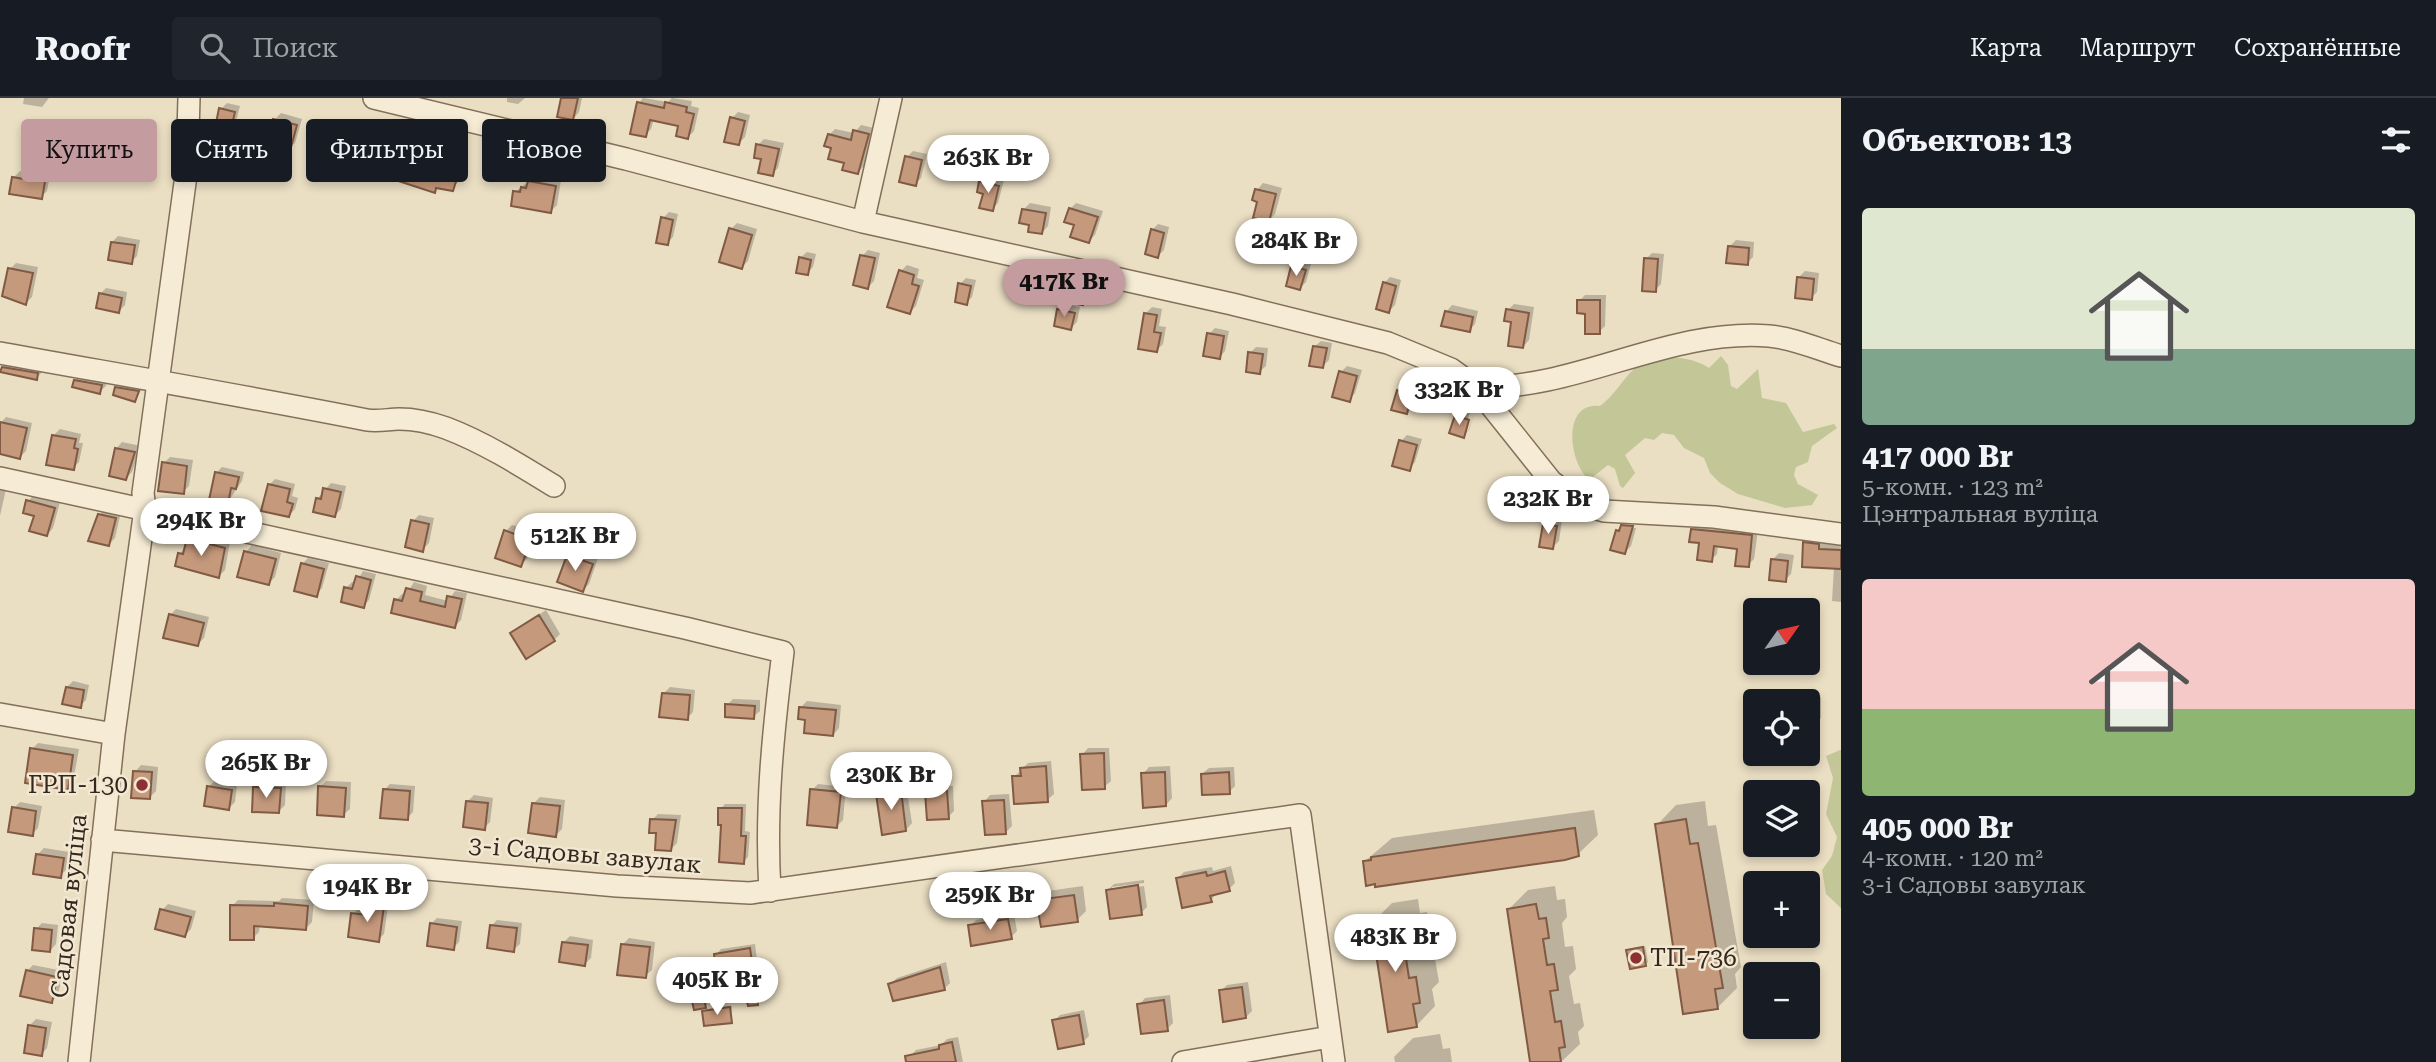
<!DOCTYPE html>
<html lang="ru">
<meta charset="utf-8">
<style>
:root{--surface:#171b24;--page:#20242c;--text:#f1f3f6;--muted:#9ea1a6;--line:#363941;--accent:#c49b9e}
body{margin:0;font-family:"Roboto Serif",serif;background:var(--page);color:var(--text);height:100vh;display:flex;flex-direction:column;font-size:26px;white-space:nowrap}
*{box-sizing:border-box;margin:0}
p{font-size:23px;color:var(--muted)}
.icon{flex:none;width:38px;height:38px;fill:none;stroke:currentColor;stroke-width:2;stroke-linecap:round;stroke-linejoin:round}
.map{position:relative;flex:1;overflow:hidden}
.drawer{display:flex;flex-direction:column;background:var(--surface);width:595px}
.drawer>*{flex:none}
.guide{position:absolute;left:21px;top:21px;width:665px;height:63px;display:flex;gap:14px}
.needle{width:46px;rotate:56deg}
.buttons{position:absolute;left:1743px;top:500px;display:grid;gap:14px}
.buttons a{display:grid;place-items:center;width:77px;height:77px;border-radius:7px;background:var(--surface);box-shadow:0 4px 10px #0003;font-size:35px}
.price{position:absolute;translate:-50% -60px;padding:0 16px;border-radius:24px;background:#fff;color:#222;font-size:23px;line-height:46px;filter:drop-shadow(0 2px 4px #0008)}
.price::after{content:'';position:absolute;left:50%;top:42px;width:21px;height:16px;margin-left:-10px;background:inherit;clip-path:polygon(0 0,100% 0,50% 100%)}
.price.active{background:var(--accent);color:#111}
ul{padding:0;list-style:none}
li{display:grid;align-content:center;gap:14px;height:371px;padding:0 21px}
li span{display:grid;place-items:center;height:217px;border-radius:7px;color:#555}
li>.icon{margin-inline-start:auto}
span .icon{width:126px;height:126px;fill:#fffc;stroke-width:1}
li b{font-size:30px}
h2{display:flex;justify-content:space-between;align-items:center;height:84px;padding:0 21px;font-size:30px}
.tag{padding:0 24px;border-radius:7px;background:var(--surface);box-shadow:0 4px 10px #0003;font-size:24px;line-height:63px}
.tag.active{background:var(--accent);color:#111}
header{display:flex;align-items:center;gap:42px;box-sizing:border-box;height:98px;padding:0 35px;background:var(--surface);border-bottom:2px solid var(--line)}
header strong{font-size:33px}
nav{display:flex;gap:38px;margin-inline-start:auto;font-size:24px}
.search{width:490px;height:63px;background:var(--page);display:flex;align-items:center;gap:18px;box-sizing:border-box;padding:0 24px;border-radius:7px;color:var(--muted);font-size:26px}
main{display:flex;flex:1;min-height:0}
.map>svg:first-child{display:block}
.green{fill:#c3c798}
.shadow{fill:#0003}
.building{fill:#c5997c;stroke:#805a43;stroke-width:2}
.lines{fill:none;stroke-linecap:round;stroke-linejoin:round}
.minor-casing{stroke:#83705b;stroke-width:24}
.minor{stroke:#f6ecd6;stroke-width:21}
.poi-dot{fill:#8d3033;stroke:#f2e8d2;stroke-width:2.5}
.labels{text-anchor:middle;stroke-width:5;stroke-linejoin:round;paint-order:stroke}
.poi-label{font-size:24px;fill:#34281e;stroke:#f2e8d2;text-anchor:end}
.street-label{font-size:24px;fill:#34281e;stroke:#f2e8d2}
</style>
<header>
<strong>Roofr</strong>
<div class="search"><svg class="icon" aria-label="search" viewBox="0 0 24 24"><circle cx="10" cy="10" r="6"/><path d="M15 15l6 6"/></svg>Поиск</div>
<nav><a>Карта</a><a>Маршрут</a><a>Сохранённые</a></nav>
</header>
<main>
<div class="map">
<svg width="1841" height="964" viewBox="0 0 1841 964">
<rect width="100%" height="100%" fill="#eadec3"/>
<path class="green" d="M1721 258 1728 267 1731 288 1737 291 1758 271 1762 300 1786 305 1803 334 1834 326 1837 330 1812 348 1808 364 1796 369 1794 377 1798 386 1818 397 1812 407 1785 410 1738 396 1720 385 1710 375 1704 360 1684 350 1674 337 1662 335 1654 342 1645 340 1625 357 1635 375 1623 390 1620 388 1615 371 1608 367 1589 382C1568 364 1562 303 1600 308 1614 298 1622 282 1634 271 1652 254 1690 257 1709 270Z
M1840 652H1841V810L1826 796 1822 772 1832 758 1837 739 1826 716 1833 680 1826 658Z"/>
<path class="shadow" d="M24 0H49L42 9 23 6Z
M507 0H525L518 6 507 4Z
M563 0H582L579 14 573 21Z
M643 0 668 4 672 0 692 3 691 8 699 10 694 33 688 39 680 27 654 21 651 31 645 37 639 5Z
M227 5 240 8 234 31 228 37 221 11Z
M738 14 750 17 745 39 739 45 732 20Z
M281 15 302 21 295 45 275 61 274 22Z
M861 27 874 30 864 68 858 74 833 49 829 37 835 31 854 35Z
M341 30 359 35 355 52 349 58 332 46Z
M764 41 784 45 778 70 772 76 758 47Z
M386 44 437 59 443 53 466 61 458 84 452 91 438 89 434 93 380 51Z
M913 53 927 56 921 80 915 86 907 59Z
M39 70 51 72 47 93 41 99 14 79 20 73 33 76Z
M535 78 561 82 557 107 551 113 515 94Z
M987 78 1004 82 998 105 992 111 981 84Z
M1263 85 1282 90 1275 116 1269 122 1257 92Z
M1030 105 1051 109 1048 128 1042 135 1024 111Z
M1076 105 1103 113 1095 137 1089 143 1070 111Z
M669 114 678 116 673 139 667 145 663 120Z
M737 125 757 131 748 163 742 169 731 131Z
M1158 126 1169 129 1164 152 1158 158 1152 132Z
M118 138 140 142 137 158 131 164 112 144Z
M1736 142 1754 144 1753 159 1747 165 1730 148Z
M868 152 880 155 874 183 868 189 862 158Z
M807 154 816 156 813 169 807 175 800 160Z
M1652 155 1664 156 1661 186 1655 192 1646 161Z
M1299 162 1311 166 1306 184 1300 190 1293 168Z
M16 165 38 169 32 199 26 205 10 171Z
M907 167 919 171 917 180 924 182 916 208 910 214 901 173Z
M1805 173 1819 175 1817 194 1811 200 1799 179Z
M1390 179 1401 182 1395 207 1389 213 1384 185Z
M966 180 976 182 972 199 966 205 960 186Z
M1077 187 1088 190 1083 205 1075 190Z
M106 190 127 194 125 207 119 213 100 196Z
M1585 197H1606L1605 228 1599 234 1579 203Z
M1065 206 1080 209 1077 224 1071 230 1059 212Z
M1514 206 1534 209 1529 242 1523 249 1508 212Z
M1452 207 1478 213 1475 226 1469 233 1446 214Z
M1152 209 1162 211 1159 228 1166 229 1163 246 1157 252 1146 215Z
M1215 230 1229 233 1225 253 1219 260 1209 236Z
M1321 243 1332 245 1329 262 1322 269 1314 249Z
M1256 249 1268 250 1266 268 1259 274 1250 255Z
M9 263 43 269 42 274 36 281 3 270Z
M1347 268 1362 272 1355 295 1349 302 1341 274Z
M82 276 107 281 106 288 99 294 75 282Z
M123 284 144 287 135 302 117 290Z
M1404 287 1417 290 1412 308 1406 314 1398 293Z
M1463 312 1470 314 1464 333H1468L1474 316 1469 332 1463 338 1457 318Z
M6 319 32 325 26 353 20 359 0 355V326Z
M60 331 81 336 79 345H83L79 364 73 370 53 338Z
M1407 337 1422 341 1415 364 1409 371 1401 343Z
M122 344 141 348 132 374 126 380 116 351Z
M170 359 193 362 189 388 183 394 164 365Z
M222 369 244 374 242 383 228 404 216 375Z
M275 381 295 386 292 398 298 400 295 411 289 418 269 387Z
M331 385 346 388 341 411 335 417 317 401Z
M0 390 6 391 0 418Z
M34 397 60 404 53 430 47 437 28 403Z
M105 411 121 414 115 440 109 446 99 417Z
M419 417 434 420 429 445 422 452 413 423Z
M1551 420 1562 422 1559 443 1553 449 1545 426Z
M1699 426 1758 432 1754 461 1748 467 1739 449 1718 447 1717 456 1711 462 1693 432Z
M512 427 536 435 527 461 520 467 506 433Z
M1621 429 1636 430 1631 448 1625 454 1617 433Z
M195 434 230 444 225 472 219 478 180 456Z
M1810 439 1824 441V445L1841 446V504L1832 503 1834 469 1804 445Z
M252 447 281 455 275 479 269 485 246 454Z
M574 452 598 460 589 486 583 492 568 458Z
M1779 455 1794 457 1791 476 1785 482 1773 461Z
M308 460 329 465 322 490 316 497 302 466Z
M363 473 376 476 369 502 363 508 346 490 352 484 356 485Z
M414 484 427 488 425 497 448 503 455 493 467 495 461 522 455 528 396 502 402 496 406 497Z
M176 511 209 519 204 540 198 546 170 517Z
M546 512 560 536 554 542 512 535Z
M73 583 89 587 86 602 80 608 67 589Z
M670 589 695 592 693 614 687 620 664 595Z
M1801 599H1821V620L1815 627 1808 626V604H1796Z
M733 601 760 602V613L753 619 727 607Z
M807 603 841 607 839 630 833 637 807 620 801 609Z
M38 645 79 651 73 684 67 690 32 651Z
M1088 650H1109L1111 683 1104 689 1082 657Z
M1051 663 1054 696 1047 702 1014 679 1028 665Z
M141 667 158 669 156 693 150 699 135 674Z
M1170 668 1172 700 1166 707 1143 676 1149 669Z
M1234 669 1235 688 1229 694 1202 676 1209 670Z
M215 683 237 686 235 704 229 710 208 689Z
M261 683 286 684 285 707 279 713 255 689Z
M326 683 351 684 350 711 343 717 320 689Z
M390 686 415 688 413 714 407 720 384 692Z
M818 686 846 689 843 722 837 728 812 692Z
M906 687 912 725 906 732 878 696 884 690Z
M953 688 954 713 948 719 927 695 933 689Z
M1009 696 1012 728 1006 734 984 704 990 697Z
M474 697 493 700 490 724 484 730 468 703Z
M540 699 565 702 562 731 556 737 534 705Z
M1705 703 1708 728 1716 727 1741 869 1735 876 1737 890 1718 909 1657 727 1676 707Z
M20 704 42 708 38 730 32 736 14 710Z
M725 706H746L745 733 750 734 748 759 743 764 723 726 720 711Z
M1594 712 1598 737 1578 756 1364 764 1392 740Z
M658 716 681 717 677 745 671 751 652 722Z
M44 750 69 754 66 772 60 778 38 756Z
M1231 768 1235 785 1229 791 1217 795 1211 802 1178 780 1184 774 1212 769 1213 773Z
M1144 782V785L1112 789V793L1144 788 1147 809 1141 815 1108 792 1114 786Z
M1083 788 1086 813 1077 822 1038 803 1048 793Z
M1555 788 1557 802 1565 801 1567 819 1562 825 1565 849 1573 848 1576 871 1569 878 1574 906 1580 905 1584 928 1578 934 1580 946 1561 964H1532L1509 811 1528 792Z
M282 800 314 802 312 824 306 830 260 826 259 834 253 840 232 808 238 802 279 803Z
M377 801 389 802 384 836 378 842 353 816 359 810 370 811Z
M1418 801 1420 815 1427 814 1430 832 1424 838 1428 862 1435 861 1439 884 1432 891 1435 908 1416 928 1373 824 1392 805Z
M168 806 196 813 191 831 185 837 162 812Z
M1014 816 1017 833 1011 839 970 828 976 822Z
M437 820 462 823 459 844 453 850 431 826Z
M497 822 522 825 520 846 513 852 491 828Z
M42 825 58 827 56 846 50 853 36 831Z
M570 838 593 842 591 860 585 866 564 844Z
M629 840 655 844 652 872 645 878 623 846Z
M755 846 762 900 757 905 745 882 716 857 721 851Z
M1645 848 1648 864 1645 867 1628 853Z
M946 864 950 885 944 891 890 886 897 880Z
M33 867 63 873 58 897 52 903 27 873Z
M1248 884 1252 913 1246 919 1221 893 1227 887Z
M704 890 707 906 705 908 692 894Z
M1170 897 1173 925 1167 931 1139 907 1145 900Z
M732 908 731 923 703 914 706 911Z
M1084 912 1089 938 1083 944 1054 923 1060 917Z
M36 921 52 924 47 950 41 957 30 927Z
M1440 936 1443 951 1450 950 1452 964H1395L1394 959 1413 940Z
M958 939 963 964H911L910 958 916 952 941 947 947 941Z"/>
<path class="building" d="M561 0H578L573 22 557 19Z
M637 4 664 10 665 4 687 9 686 14 694 16 688 41 676 38 678 28 650 22 646 39 630 36Z
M219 10 235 14 229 39 214 35Z
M730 19 745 23 739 47 724 44Z
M273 21 297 27 290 53 283 52 276 63 262 59Z
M853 32 869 36 858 76 842 72 844 65 828 61 831 50 824 48 828 36 851 42Z
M333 36 354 41 349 60 334 56 336 48 330 47Z
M756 46 779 51 773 78 758 75 761 61 754 60Z
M378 50 433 65 435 58 461 67 453 93 436 90 435 95 371 74Z
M905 58 922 62 916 88 899 84Z
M31 75 46 78 42 101 9 96 12 79 30 82Z
M528 83 556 88 551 115 511 108 513 93 520 94 521 89 526 90Z
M979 83 999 88 993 113 979 110 983 96 977 94Z
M1255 91 1276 96 1269 124 1253 120 1257 104 1252 102Z
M1069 110 1098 119 1089 145 1070 139 1074 127 1064 124Z
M1022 111 1046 115 1042 136 1028 134 1029 127 1019 125Z
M661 119 673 122 668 147 656 145Z
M729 130 752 137 742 171 719 164Z
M1151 131 1164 135 1158 160 1145 156Z
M111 144 135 147 132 166 108 162Z
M1728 148 1749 150 1748 167 1726 165Z
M860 157 875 160 868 191 853 187Z
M799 159 811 162 808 177 796 175Z
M1644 160 1658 161 1656 194 1642 193Z
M1291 168 1306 172 1300 192 1286 188Z
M8 170 33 175 26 207 2 198Z
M899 172 914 177 912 186 919 188 910 216 887 209Z
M1797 179 1814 181 1812 202 1795 200Z
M1383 184 1396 188 1389 215 1376 211Z
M958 185 971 188 967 207 955 204Z
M1073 189 1086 192 1083 207 1070 205Z
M99 195 122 200 119 215 96 210Z
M1577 202H1600V236H1585V216L1577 215Z
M1057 211 1075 215 1071 232 1054 228Z
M1506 211 1529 215 1523 250 1508 248 1511 224 1504 223Z
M1445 213 1473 219 1470 234 1441 228Z
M1144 215 1157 217 1154 234 1161 235 1157 254 1138 251Z
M1207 235 1224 238 1220 261 1203 258Z
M1313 248 1327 250 1323 270 1309 268Z
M1248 254 1263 256 1260 276 1246 274Z
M2 269 38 275 37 282 0 274Z
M1339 273 1357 278 1350 304 1332 299Z
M74 282 102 287 100 296 72 289Z
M115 289 139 293 135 304 113 297Z
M1397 292 1412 296 1407 316 1391 312Z
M1455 317 1469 322 1464 340 1449 335Z
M0 324 27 330 20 361 0 356Z
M52 337 76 341 74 350 78 351 74 372 46 367Z
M1399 342 1417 347 1410 373 1392 368Z
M115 350 135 354 126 382 109 378Z
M162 364 187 368 184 396 158 393Z
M215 374 239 379 236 391 231 390 228 406 209 402Z
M268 386 290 391 287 404 293 406 289 419 261 413Z
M323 390 341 394 335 419 313 414 316 400 321 401Z
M26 402 55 410 47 438 29 433 34 418 23 415Z
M98 416 116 420 109 448 88 443Z
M411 422 429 426 423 454 405 449Z
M1543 426 1557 428 1553 451 1539 449Z
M1621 427 1633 428 1625 456 1610 452 1616 432 1619 433Z
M1691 431 1752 437 1749 469 1735 468 1737 451 1714 448 1712 464 1697 462 1699 445 1689 444Z
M504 432 531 442 521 469 495 460Z
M187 440 225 450 219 480 175 468 178 455 183 456Z
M1803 444 1819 446V451L1841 452V471L1802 469Z
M244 453 276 461 269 487 237 479Z
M567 457 593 466 583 494 557 484Z
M1771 461 1788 463 1786 484 1769 482Z
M301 465 324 471 317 499 294 493Z
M356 478 371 482 364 510 341 504 344 489 352 491Z
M406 490 422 494 420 503 445 509 447 498 462 501 455 530 391 515 394 501 402 503Z
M169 516 204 525 198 548 163 540Z
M539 517 555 543 526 561 510 535Z
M66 589 84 592 81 610 62 606Z
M662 595 690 597 688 622 659 619Z
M725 606 755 608 754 621 725 619Z
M799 609 836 612 833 638 804 635 805 622 798 621Z
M30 650 73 657 68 692 25 685Z
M1104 655 1105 691 1082 692 1080 656Z
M1046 668 1048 704 1014 706 1012 678H1021L1020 670Z
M133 673 152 674 150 701 131 700Z
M1165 674 1166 708 1143 710 1141 675Z
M1229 674 1230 696 1202 697 1201 676Z
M207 688 232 692 229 712 204 708Z
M318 688 346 690 344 719 317 717Z
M253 689 281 690 279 715 252 714Z
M383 691 410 693 408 722 380 720Z
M810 691 841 694 837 730 807 727Z
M901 692 906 733 882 737 876 696Z
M947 693 949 721 927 722 925 695Z
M1004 702 1006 736 985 737 982 703Z
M466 703 488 705 485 732 463 729Z
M532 705 560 708 556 739 528 735Z
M12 709 36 713 33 738 8 734Z
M718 710H742L741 738H746L744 766 719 764 721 727H718Z
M650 721 676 722 671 753 655 752 656 735H649Z
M1686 721 1690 746 1698 745 1723 890 1715 891 1718 911 1683 916 1655 726Z
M1575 730 1579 758 1565 762 1375 789V786L1366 788 1363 763 1371 762V759Z
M36 756 64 760 61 780 33 776Z
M1225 773 1230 793 1210 798 1212 804 1182 810 1176 780 1206 774 1207 778Z
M1138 787 1142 817 1110 821 1106 792Z
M1074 797 1078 824 1041 829 1036 802Z
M274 805 308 808 306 832 254 828V842H230V807L274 808Z
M369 806 384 808 379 844 348 839 351 815 367 817Z
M1536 806 1539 821 1546 820 1549 840 1543 841 1547 867 1554 866 1558 892 1550 893 1555 924 1561 923 1565 949 1559 950 1561 964H1530L1507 811Z
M160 811 191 819 185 839 155 831Z
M1399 819 1401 833 1408 832 1411 853 1405 854 1409 880 1416 879 1420 905 1413 906 1417 929 1388 934 1371 823Z
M1008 821 1012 841 971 848 968 827Z
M430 825 457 829 454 852 427 848Z
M490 827 517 830 514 854 487 850Z
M34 830 52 832 50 854 32 852Z
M562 844 588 847 585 868 559 864Z
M621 846 650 849 646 880 617 877Z
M1643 849 1646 868 1630 871 1626 852Z
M750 850 758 907 748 908 743 884 718 887 714 856Z
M940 869 945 892 893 903 888 886Z
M26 872 57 879 52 905 20 898Z
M1242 889 1246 920 1223 924 1219 892Z
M702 891 706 910 694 912 690 894Z
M1164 902 1168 933 1141 936 1137 906Z
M730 909 732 925 704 928 702 913Z
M1079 917 1084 946 1058 951 1052 922Z
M28 927 46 930 42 958 24 955Z
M952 944 956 964H906L905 958 939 951V947Z"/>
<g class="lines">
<g class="minor-casing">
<path id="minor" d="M374 0 626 61 863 124 1232 206 1388 245 1451 271 1476 289 1551 383 1581 406 1604 413 1714 419 1841 436
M863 124 891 0
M0 255C122 277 245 298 367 322 378 324 389 321 399 321 414 321 432 325 446 330 483 344 520 367 554 388
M1476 289C1576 293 1667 230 1769 238 1793 240 1818 251 1841 258
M0 380 685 530 783 554C773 635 765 712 770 793
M0 616 114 636
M102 742 617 788 750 795 1300 717 1334 964
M79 964 114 636 145 411 143 395 187 70 189 0
M1183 964 1330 939"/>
</g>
<use href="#minor" class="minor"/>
</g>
<g class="poi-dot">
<circle cx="142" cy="687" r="7"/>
<circle cx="1636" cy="860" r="7"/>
</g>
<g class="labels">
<g class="poi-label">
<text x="128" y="695">ГРП-130</text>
<text x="1650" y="868" text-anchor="start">ТП-736</text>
</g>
<g class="street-label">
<text transform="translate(585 757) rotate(5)" y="8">3-і Садовы завулак</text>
<text transform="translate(69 808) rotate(-84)" y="8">Садовая вуліца</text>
</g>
</g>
</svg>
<div class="buttons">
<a><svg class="needle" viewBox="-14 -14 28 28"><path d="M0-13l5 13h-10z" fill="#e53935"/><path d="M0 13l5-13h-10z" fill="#9ea1a6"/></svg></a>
<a><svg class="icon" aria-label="locate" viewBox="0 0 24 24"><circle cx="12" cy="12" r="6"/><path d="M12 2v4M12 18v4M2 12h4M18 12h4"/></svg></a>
<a><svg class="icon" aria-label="layers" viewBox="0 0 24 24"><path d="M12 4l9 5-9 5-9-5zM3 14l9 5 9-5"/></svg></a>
<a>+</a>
<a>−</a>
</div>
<b class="price" style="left:988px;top:97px">263K Br</b>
<b class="price" style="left:1296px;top:180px">284K Br</b>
<b class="price active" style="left:1064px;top:221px">417K Br</b>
<b class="price" style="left:1459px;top:329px">332K Br</b>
<b class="price" style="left:1548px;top:438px">232K Br</b>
<b class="price" style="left:201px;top:460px">294K Br</b>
<b class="price" style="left:575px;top:475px">512K Br</b>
<b class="price" style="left:266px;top:702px">265K Br</b>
<b class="price" style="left:891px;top:714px">230K Br</b>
<b class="price" style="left:367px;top:826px">194K Br</b>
<b class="price" style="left:990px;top:834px">259K Br</b>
<b class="price" style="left:1395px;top:876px">483K Br</b>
<b class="price" style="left:717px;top:919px">405K Br</b>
<div class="guide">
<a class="tag active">Купить</a>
<a class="tag">Снять</a>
<a class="tag">Фильтры</a>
<a class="tag">Новое</a>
</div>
</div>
<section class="drawer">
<h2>Объектов: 13<svg class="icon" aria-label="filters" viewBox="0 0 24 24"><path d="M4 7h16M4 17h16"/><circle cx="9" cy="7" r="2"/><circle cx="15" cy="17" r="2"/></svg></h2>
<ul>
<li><span style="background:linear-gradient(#dfe7d0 65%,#7fa58c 0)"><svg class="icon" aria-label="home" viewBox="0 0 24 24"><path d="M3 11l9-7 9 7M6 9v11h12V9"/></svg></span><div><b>417 000 Br</b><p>5-комн. · 123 m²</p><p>Цэнтральная вуліца</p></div></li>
<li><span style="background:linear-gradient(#f6c9c9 60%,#8fb573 0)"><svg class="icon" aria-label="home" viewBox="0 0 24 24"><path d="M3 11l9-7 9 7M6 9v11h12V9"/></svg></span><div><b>405 000 Br</b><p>4-комн. · 120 m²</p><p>3-і Садовы завулак</p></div></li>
</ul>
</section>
</main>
